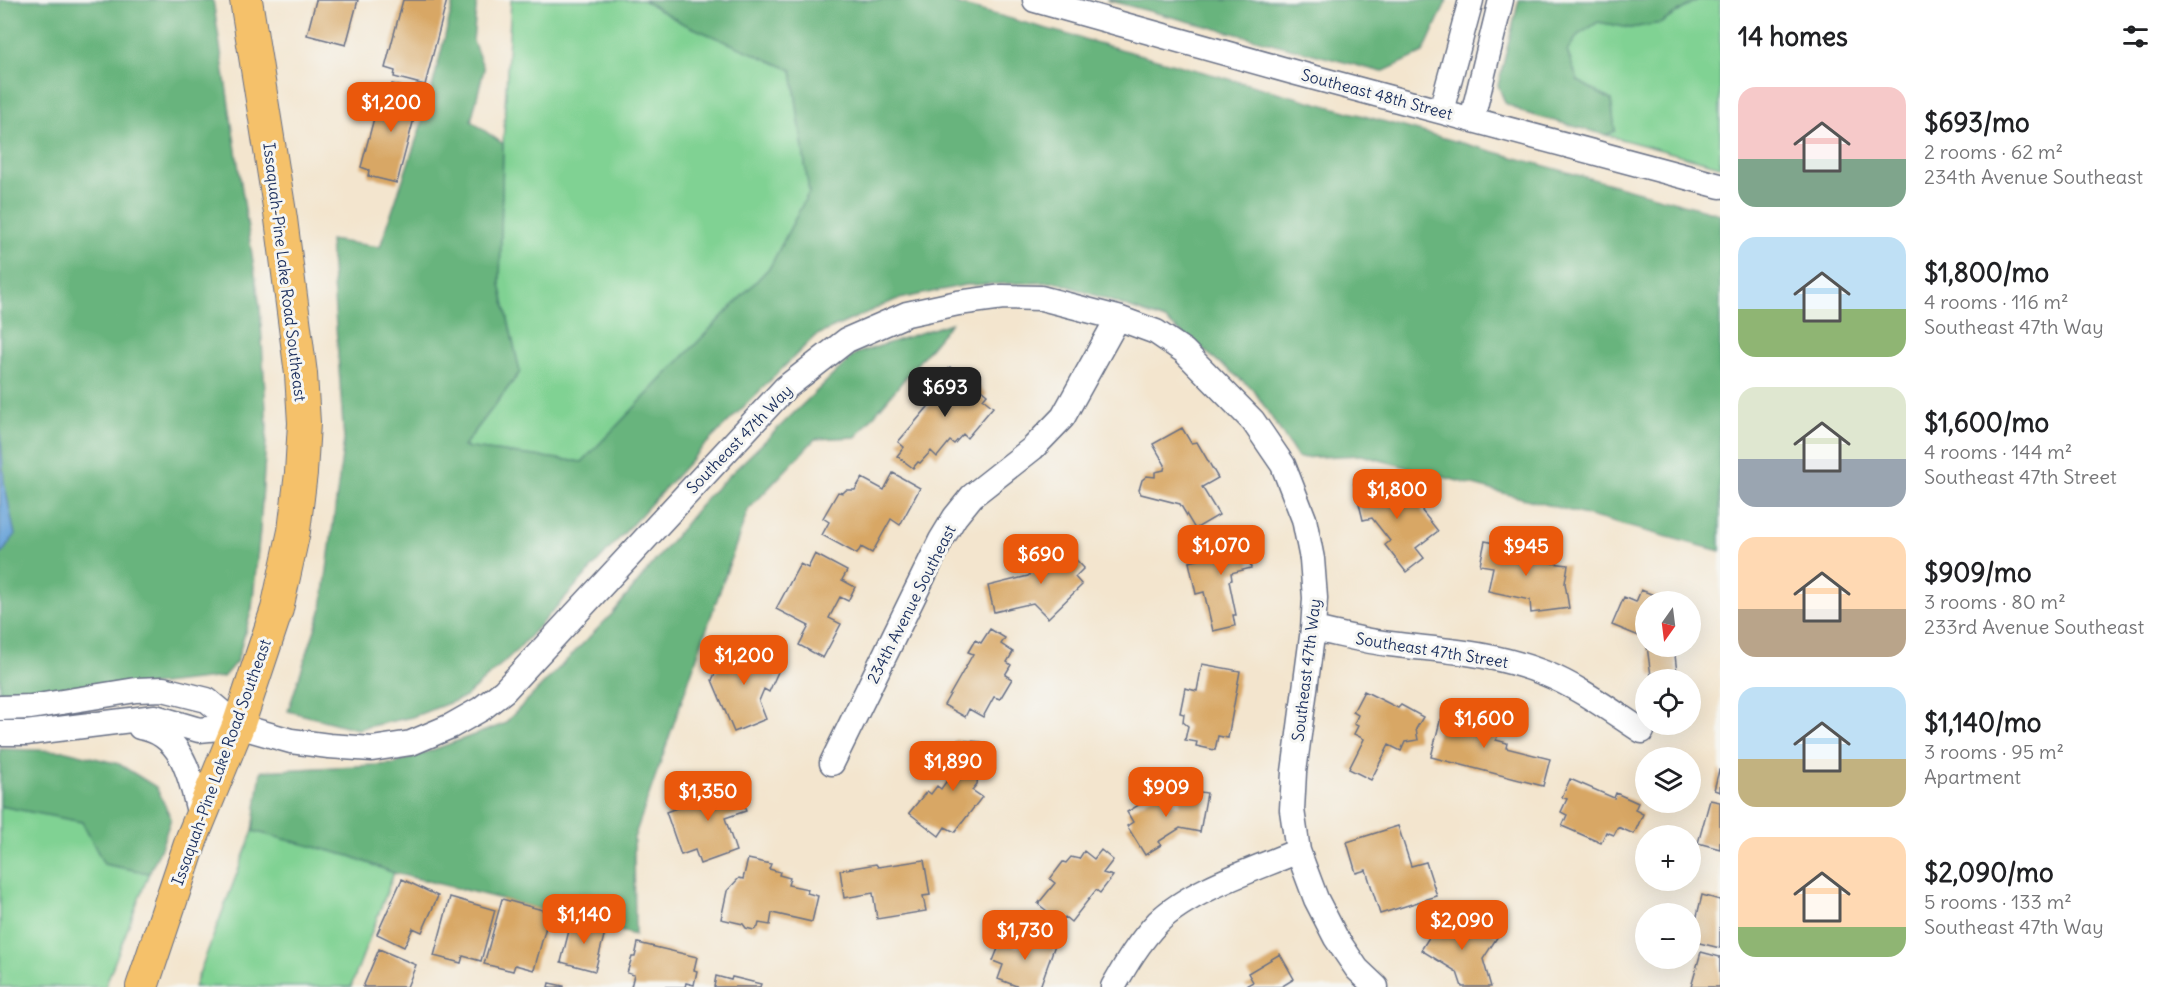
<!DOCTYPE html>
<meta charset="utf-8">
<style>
:root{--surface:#fff;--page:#f2f2f2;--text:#202124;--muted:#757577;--accent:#ea580c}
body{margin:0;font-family:Delius,sans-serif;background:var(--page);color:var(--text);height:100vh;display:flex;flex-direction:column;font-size:22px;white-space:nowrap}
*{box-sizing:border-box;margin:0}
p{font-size:20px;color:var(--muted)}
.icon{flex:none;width:33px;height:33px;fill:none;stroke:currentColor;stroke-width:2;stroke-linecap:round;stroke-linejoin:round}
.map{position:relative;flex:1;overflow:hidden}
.panel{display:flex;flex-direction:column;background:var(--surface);width:450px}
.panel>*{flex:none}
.needle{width:39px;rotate:194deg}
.controls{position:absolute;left:1635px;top:591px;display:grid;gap:12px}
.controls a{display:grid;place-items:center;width:66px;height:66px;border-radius:50%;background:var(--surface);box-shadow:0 6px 24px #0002;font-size:30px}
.price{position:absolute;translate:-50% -51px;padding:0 14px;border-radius:12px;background:var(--accent);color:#fff;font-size:20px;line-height:39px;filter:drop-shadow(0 2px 3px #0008)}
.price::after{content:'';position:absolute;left:50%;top:36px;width:18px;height:14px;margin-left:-9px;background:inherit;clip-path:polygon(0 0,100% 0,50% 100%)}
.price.on{background:#222;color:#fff}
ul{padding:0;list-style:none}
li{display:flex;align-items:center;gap:18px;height:150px;padding:0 18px}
li span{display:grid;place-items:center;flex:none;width:168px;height:120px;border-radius:18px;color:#555}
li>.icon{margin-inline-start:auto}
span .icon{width:72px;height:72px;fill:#fffc;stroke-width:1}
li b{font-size:26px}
h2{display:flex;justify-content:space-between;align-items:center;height:72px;padding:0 18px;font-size:26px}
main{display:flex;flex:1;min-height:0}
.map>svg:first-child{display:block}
.green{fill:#80d293;stroke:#4e8078;stroke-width:1.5}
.forest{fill:#68b47d;stroke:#42726e;stroke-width:1.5}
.water{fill:#67a3d8;stroke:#41699b;stroke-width:1.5}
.building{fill:#d8a765}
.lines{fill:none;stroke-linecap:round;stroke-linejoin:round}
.minor-casing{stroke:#676f85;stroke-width:27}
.major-casing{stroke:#676f85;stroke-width:34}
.minor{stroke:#fff;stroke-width:24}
.major{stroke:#f5c16b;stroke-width:32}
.labels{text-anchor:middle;stroke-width:6;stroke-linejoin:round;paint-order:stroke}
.street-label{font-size:16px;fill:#1b2f5e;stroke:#f6f6f2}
</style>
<main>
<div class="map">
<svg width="1720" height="987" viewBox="0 0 1720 987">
<rect width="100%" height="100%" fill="#f6f6f2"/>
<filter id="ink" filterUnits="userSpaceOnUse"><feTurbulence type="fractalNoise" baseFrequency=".0167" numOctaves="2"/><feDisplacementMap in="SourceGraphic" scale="12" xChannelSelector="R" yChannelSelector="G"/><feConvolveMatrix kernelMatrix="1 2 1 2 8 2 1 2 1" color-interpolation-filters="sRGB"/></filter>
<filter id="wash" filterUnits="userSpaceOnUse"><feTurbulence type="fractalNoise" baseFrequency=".008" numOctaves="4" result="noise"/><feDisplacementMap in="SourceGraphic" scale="24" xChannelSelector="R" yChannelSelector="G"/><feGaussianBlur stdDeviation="1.35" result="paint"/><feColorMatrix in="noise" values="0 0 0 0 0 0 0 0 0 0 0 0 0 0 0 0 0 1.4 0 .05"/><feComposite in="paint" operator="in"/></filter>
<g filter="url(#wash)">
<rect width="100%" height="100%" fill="#f3e5ce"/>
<path class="green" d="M511 0H643L682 23 792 70 809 192 770 267 582 462 463 447 520 372 500 284 503 144Z
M1697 0H1720V166L1606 135 1615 131 1611 100 1578 81 1567 51 1578 35 1598 22 1630 28 1661 23Z
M0 806 82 822 104 864 149 873 105 987H0Z
M253 831 350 856 394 873 351 987H194Z"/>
<path class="forest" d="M0 0H213L260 307 267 427 260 530 252 608 237 661 223 677 67 695 0 692Z
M454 0H477L473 41 484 69 471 121 503 144 500 284 520 372 463 447 582 462 770 267 809 192 792 70 682 23 643 0H942L1720 214V551L1361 455 1298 458 1253 389 1165 320 1057 282 965 285 895 300 815 336 702 448 517 650 465 697 412 717 357 729 288 711 322 608 344 440 330 240 380 247 427 108Z
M1107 0H1447L1423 53 1382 72Z
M1519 0H1697L1661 23 1630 28 1598 22 1578 35 1567 51 1578 81 1611 100 1615 131 1606 135 1525 113 1505 103 1498 85Z
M951 323 856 437 815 439 748 510 634 838 635 935 502 899 394 873 350 856 253 831 261 771 394 764 504 724 612 614 708 496 855 354Z
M0 749 66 751 119 764 156 787 171 818 161 848 149 873 104 864 82 822 0 806Z"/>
<path class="water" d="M0 427 4 482 15 535 0 556Z"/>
<g id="blocks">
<path class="building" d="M316 0H358L346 45 307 35Z
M403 0H447L425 85 394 77 395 71 385 68Z
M392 84 421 92 397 183 368 176 369 170 361 167 382 88 391 91Z
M950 367 960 376 963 374 987 394 983 399 993 407 967 438 963 434 954 444 950 441 937 457 931 451 920 463 918 462 913 468 897 456 904 447 898 442 939 394 929 386 938 376 941 378Z
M1182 428 1191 443 1197 442 1218 478 1202 487 1219 515 1195 529 1180 504 1141 494 1139 490 1142 480 1147 476 1155 477V472L1164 470 1165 465 1153 444Z
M893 473 920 488 900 525 891 519 872 553 861 547 857 554 822 535 829 522 823 518 838 492 843 493 846 490H855L862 478 884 490Z
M1381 476 1388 503 1411 487 1424 504 1422 511 1438 531 1416 548 1424 558 1406 572 1385 545 1390 541 1372 518 1363 520 1354 483Z
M1227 536 1232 541 1251 536 1255 556 1249 558 1251 568 1231 573 1232 580 1229 581 1236 615H1233L1235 626 1213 631 1204 592 1196 594 1189 562 1198 560 1196 551 1209 548 1208 540Z
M1485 541 1526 549 1525 554 1537 556 1545 551 1552 563 1568 565 1565 583 1569 608 1531 613 1530 600 1488 591 1493 567 1480 565Z
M1061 544 1084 568 1075 577 1082 585 1048 618 1033 603 994 612 988 586 1028 576Z
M815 554 847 571 842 580 855 587 848 601 840 597 829 618 841 624 823 658 799 645 809 626 776 609 800 564 808 568Z
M1641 590 1669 601 1646 602V639L1612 625 1624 597 1636 602Z
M990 629 1005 638 1001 644 1013 652 1007 662 1011 665 1005 675 1012 679 1000 699 994 697 983 717 969 709 965 717 944 705 973 654 968 652 975 640 981 643Z
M1647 646H1674L1677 673 1651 676Z
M727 648 749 658 752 653 769 660 770 658 782 663 769 692 764 689 759 701 766 719 734 732 712 680Z
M1202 664 1240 671 1228 738 1218 736 1215 750 1196 746 1197 742 1185 740 1188 726 1183 722 1184 714 1180 713 1185 688 1197 691Z
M1364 691 1398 708 1401 705 1423 717 1416 729 1418 740 1405 742 1401 751 1389 745 1371 780 1349 769 1364 739 1354 734 1358 726 1354 724 1358 715 1353 712Z
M1443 709 1500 724 1496 740 1507 743 1506 748 1550 759 1543 786 1431 757Z
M955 740 981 742 977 784 972 790 982 797 955 832 945 827 939 836 909 813 927 791 931 794 937 786 941 789 951 775Z
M1719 770H1720V792L1714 790Z
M733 776 746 811 725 818 736 851 700 864 695 850 681 855 666 812 709 796 705 786Z
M1570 779 1614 798 1616 793 1638 803 1635 810 1643 814 1634 834 1618 827 1614 835 1606 832 1601 843 1562 826 1567 815 1561 812 1567 799 1562 797Z
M1165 789 1174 804 1179 805 1182 789 1207 793 1200 832 1180 828 1158 842 1161 845 1145 855 1127 826 1133 822 1127 812Z
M1710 800 1720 802V849L1698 843Z
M1398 826 1411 866 1426 862 1437 896 1380 914 1366 870 1356 873 1347 842Z
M1101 850 1113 860 1103 873 1113 876 1100 893 1096 890 1071 922 1065 917 1061 922 1038 904 1055 883 1050 879 1063 862 1066 863 1071 857 1079 859 1084 851 1094 859Z
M748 859 771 864 769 869 780 872 779 875 790 878 788 885 808 889 807 893 818 896 812 922 772 913 770 925 759 923 758 927 754 930 746 928 743 924 721 919 727 891 739 878 743 879Z
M924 860 930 895 923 896 926 911 877 919 873 893 844 898 840 870 876 864 878 867Z
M402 879 438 896 422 932 413 928 404 947 377 934Z
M1702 895 1720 900V948L1691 941Z
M450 897 495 910 481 961 463 956 461 963 434 956Z
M502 899 550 912 534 970 515 965 513 971 484 964Z
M1459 917 1477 927 1478 924 1498 936 1483 959 1491 987H1462L1457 972 1421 950 1440 920 1453 927Z
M572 919 606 928 595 971 561 962Z
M1025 931 1056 942 1040 987H1019L998 979 1003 965 993 961 1001 941 1019 947Z
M638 943 697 957 694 970 697 971 694 985 686 983 685 987H631L634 975 627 973 632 957H635Z
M379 949 416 965 407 987H363Z
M1701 952 1720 957V987H1691Z
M1280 954 1294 979 1281 987H1244L1253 982 1248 973Z
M716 976 731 980 732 977 761 984 760 987H714Z
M549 983 564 986V987H548Z"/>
</g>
</g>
<g filter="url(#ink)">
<use href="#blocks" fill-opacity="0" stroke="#676f85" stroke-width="1.5"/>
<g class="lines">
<g class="minor-casing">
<path id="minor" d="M1035 0 1293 72 1720 186
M1441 111 1471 0
M1472 119 1501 0
M1313 629C1339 634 1365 641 1390 644 1444 651 1492 652 1544 673 1579 687 1611 711 1642 731
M0 708 31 707 136 690 163 689 207 700 238 726
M140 727C184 733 191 781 200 816
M0 733H26L155 717 199 730 238 726 291 741 329 746 372 749 411 743 451 726 481 709 504 691 785 388 847 340 907 314 958 303 1003 297 1041 298 1118 318 1156 332 1184 351 1253 421 1283 465 1304 519 1312 559 1315 598 1313 629 1294 772 1292 810 1298 851 1316 899 1336 938 1357 969 1376 987
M832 763 941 540 955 517 972 496 1033 448 1063 417 1118 318
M1113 987C1126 964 1139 942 1158 922 1190 890 1256 869 1298 851"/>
</g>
<g class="major-casing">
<path id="major" d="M142 987 192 838 238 726 277 609 294 531 301 473 304 423 301 374 281 219 246 0"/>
</g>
<use href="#minor" class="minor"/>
<use href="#major" class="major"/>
</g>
</g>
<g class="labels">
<g class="street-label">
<text transform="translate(1377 94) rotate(15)" y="6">Southeast 48th Street</text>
<text transform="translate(285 272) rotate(83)" y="6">Issaquah-Pine Lake Road Southeast</text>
<text transform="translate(739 439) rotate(-46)" y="6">Southeast 47th Way</text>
<text transform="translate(911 604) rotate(-63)" y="6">234th Avenue Southeast</text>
<text transform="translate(1432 650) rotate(9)" y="6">Southeast 47th Street</text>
<text transform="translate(1306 670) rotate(-83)" y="6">Southeast 47th Way</text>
<text transform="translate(221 762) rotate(-70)" y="6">Issaquah-Pine Lake Road Southeast</text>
</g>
</g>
</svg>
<div class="controls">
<a><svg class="needle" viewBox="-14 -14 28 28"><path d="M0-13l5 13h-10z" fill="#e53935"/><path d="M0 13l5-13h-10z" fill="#757577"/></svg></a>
<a><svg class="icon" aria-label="locate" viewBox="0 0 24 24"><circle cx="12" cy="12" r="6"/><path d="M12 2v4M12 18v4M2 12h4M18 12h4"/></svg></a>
<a><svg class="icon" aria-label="layers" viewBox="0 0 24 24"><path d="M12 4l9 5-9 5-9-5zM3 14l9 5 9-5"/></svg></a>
<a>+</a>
<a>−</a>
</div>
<b class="price" style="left:391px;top:133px">$1,200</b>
<b class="price on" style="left:945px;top:418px">$693</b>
<b class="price" style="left:1397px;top:520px">$1,800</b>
<b class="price" style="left:1221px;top:576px">$1,070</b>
<b class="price" style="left:1526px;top:577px">$945</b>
<b class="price" style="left:1041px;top:585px">$690</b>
<b class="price" style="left:744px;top:686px">$1,200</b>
<b class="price" style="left:1484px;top:749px">$1,600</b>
<b class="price" style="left:953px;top:792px">$1,890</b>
<b class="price" style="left:1166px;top:818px">$909</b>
<b class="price" style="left:708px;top:822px">$1,350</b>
<b class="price" style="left:584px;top:945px">$1,140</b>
<b class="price" style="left:1462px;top:951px">$2,090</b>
<b class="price" style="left:1025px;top:961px">$1,730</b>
</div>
<section class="panel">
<h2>14 homes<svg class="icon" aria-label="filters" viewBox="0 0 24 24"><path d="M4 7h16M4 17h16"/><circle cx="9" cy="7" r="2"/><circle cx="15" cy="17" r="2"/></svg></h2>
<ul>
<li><span style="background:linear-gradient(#f6c9c9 60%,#7fa58c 0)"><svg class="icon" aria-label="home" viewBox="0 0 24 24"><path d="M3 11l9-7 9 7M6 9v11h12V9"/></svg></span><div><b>$693/mo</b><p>2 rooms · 62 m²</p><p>234th Avenue Southeast</p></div></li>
<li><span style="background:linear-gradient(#bfe0f5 60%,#8fb573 0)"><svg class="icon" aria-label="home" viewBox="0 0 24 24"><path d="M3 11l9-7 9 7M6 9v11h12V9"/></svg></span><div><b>$1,800/mo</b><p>4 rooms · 116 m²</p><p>Southeast 47th Way</p></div></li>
<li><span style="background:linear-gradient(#dfe7d0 60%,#9aa5b1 0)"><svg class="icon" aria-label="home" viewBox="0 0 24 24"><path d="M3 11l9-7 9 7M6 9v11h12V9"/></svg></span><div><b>$1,600/mo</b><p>4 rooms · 144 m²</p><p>Southeast 47th Street</p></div></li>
<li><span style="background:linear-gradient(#ffd9b3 60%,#b9a48a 0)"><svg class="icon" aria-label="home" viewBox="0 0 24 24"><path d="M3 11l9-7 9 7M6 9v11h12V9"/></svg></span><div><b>$909/mo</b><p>3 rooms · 80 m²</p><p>233rd Avenue Southeast</p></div></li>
<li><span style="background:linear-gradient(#bfe0f5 60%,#c2b280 0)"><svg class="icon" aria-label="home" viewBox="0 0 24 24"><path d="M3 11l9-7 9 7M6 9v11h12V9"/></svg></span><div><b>$1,140/mo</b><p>3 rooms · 95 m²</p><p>Apartment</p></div></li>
<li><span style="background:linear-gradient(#ffd9b3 75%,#8fb573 0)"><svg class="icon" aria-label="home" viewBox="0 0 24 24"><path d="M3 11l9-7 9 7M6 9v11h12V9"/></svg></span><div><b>$2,090/mo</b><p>5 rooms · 133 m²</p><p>Southeast 47th Way</p></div></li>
</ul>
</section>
</main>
